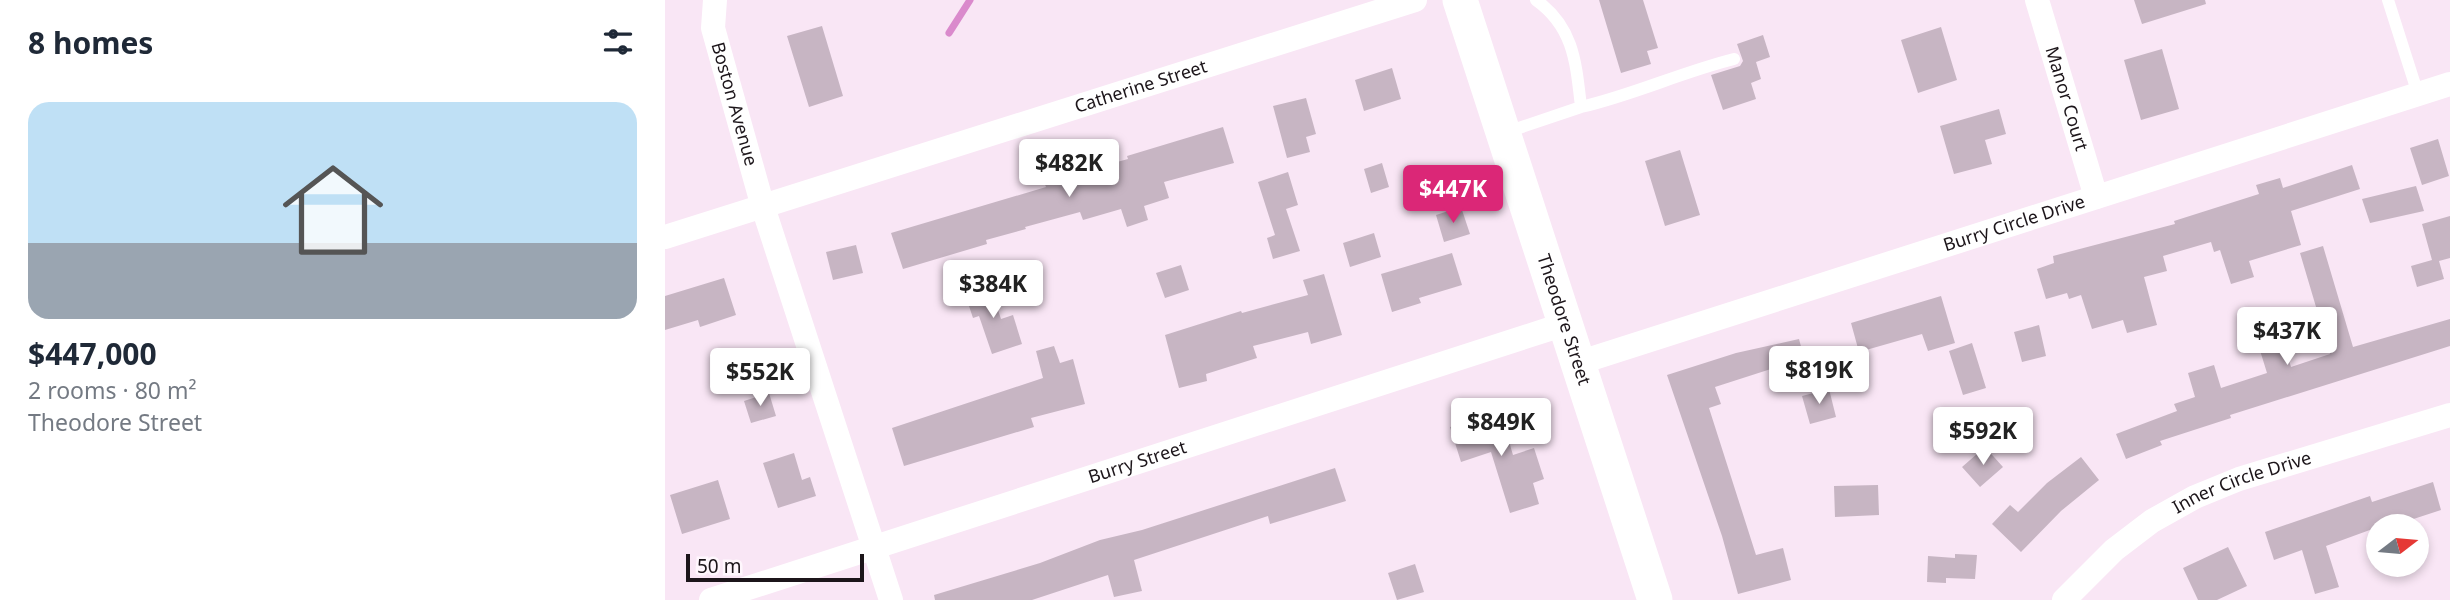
<!DOCTYPE html>
<meta charset="utf-8">
<style>
:root{--surface:#fff;--page:#f2f2f3;--text:#1f2937;--muted:#747a83;--accent:#db2777}
body{margin:0;font-family:"Noto Sans",sans-serif;background:var(--page);color:var(--text);height:100vh;display:flex;flex-direction:column;font-size:26px;white-space:nowrap}
*{box-sizing:border-box;margin:0}
p{font-size:23px;color:var(--muted)}
.icon{flex:none;width:38px;height:38px;fill:none;stroke:currentColor;stroke-width:2;stroke-linecap:round;stroke-linejoin:round}
.map{position:relative;flex:1;overflow:hidden}
.sheet{display:flex;flex-direction:column;background:var(--surface);width:665px}
.sheet>*{flex:none}
.needle{width:46px;rotate:74deg}
.fabs{position:absolute;left:1701px;top:514px;display:grid;gap:14px}
.fabs a{display:grid;place-items:center;width:63px;height:63px;border-radius:50%;background:var(--surface);box-shadow:0 4px 10px #0003;font-size:35px}
.scale{position:absolute;left:21px;bottom:18px;width:178px;box-sizing:border-box;padding-left:7px;border:4px solid #1c151a;border-top:0;font-size:19px;line-height:24px;white-space:nowrap;color:#1c151a;-webkit-text-stroke:5px #fff7fd;paint-order:stroke}
.price{position:absolute;translate:-50% -60px;padding:0 16px;border-radius:7px;background:#fff;color:#222;font-size:23px;line-height:46px;filter:drop-shadow(0 2px 4px #0008)}
.price::after{content:'';position:absolute;left:50%;top:42px;width:21px;height:16px;margin-left:-10px;background:inherit;clip-path:polygon(0 0,100% 0,50% 100%)}
.price.current{background:var(--accent);color:#fff}
ul{padding:0;list-style:none}
li{display:grid;align-content:center;gap:14px;height:371px;padding:0 28px}
li span{display:grid;place-items:center;height:217px;border-radius:21px;color:#555}
li>.icon{margin-inline-start:auto}
span .icon{width:126px;height:126px;fill:#fffc;stroke-width:1}
li b{font-size:30px}
h2{display:flex;justify-content:space-between;align-items:center;height:84px;padding:0 28px;font-size:30px}
main{display:flex;flex:1;min-height:0}
.map>svg:first-child{display:block}
.lines{fill:none;stroke-linecap:round;stroke-linejoin:round}
.stream{stroke:#da8acc;stroke-width:7}
.building{fill:#c7b5c3}
.lane{stroke:#fff;stroke-width:12}
.street{stroke:#fff;stroke-width:24}
.secondary{stroke:#fff;stroke-width:35}
.labels{text-anchor:middle;stroke-width:5;stroke-linejoin:round;paint-order:stroke}
.street-label{font-size:18px;fill:#1c151a;stroke:#fff7fd}
</style>
<main>
<section class="sheet">
<h2>8 homes<svg class="icon" aria-label="filters" viewBox="0 0 24 24"><path d="M4 7h16M4 17h16"/><circle cx="9" cy="7" r="2"/><circle cx="15" cy="17" r="2"/></svg></h2>
<ul>
<li><span style="background:linear-gradient(#bfe0f5 65%,#9aa5b1 0)"><svg class="icon" aria-label="home" viewBox="0 0 24 24"><path d="M3 11l9-7 9 7M6 9v11h12V9"/></svg></span><div><b>$447,000</b><p>2 rooms · 80 m²</p><p>Theodore Street</p></div></li>
</ul>
</section>
<div class="map">
<svg width="1785" height="600" viewBox="0 0 1785 600">
<rect width="100%" height="100%" fill="#f9e6f5"/>
<g class="lines">
<path class="stream" d="M284 33 305 0"/>
</g>
<path class="building" d="M934 0H978L993 48 982 51 986 64 956 73Z
M1469 0H1540L1541 4 1477 24Z
M157 26 178 96 144 107 122 36Z
M1276 27 1292 80 1253 93 1236 40Z
M1098 35 1105 57 1091 62 1096 79 1086 83 1091 99 1058 110 1046 75 1075 66 1078 61 1072 44Z
M1497 49 1514 109 1476 120 1459 60Z
M727 68 736 99 699 111 690 80Z
M641 98 651 134 641 137 645 152 622 158 608 106Z
M1334 109 1341 134 1320 140 1327 164 1289 174 1275 126Z
M558 127 569 163 499 182 504 198 479 206 483 220 462 227 456 209 418 220 415 212 360 227 361 229 321 240 322 244 238 269 226 233 381 187 379 182 463 159 462 156Z
M1773 139 1784 176 1757 185 1745 148Z
M1015 150 1035 215 1000 226 980 161Z
M717 163 724 187 706 193 699 169Z
M1687 165 1695 189 1626 211 1636 245 1584 261 1589 277 1566 284 1555 250 1549 252 1546 242 1498 256 1502 271 1479 277 1492 325 1462 333 1458 320 1427 329 1416 295 1404 299 1402 293 1381 299 1372 269 1389 263 1388 256 1510 224 1509 221 1594 194 1591 185 1615 178 1618 188Z
M623 172 633 205 621 209 635 251 608 259 602 238 610 235 593 182Z
M1751 186 1759 211 1705 223 1697 199Z
M796 207 805 234 779 242 771 215Z
M1785 216V258L1774 261 1779 279 1752 287 1746 266 1767 260 1757 224Z
M709 233 716 257 685 267 678 243Z
M191 245 198 273 168 280 161 252Z
M1658 246 1688 347 1785 319V346L1565 415 1566 418 1495 441 1497 445 1461 459 1451 434 1512 411 1509 404 1530 397 1523 373 1549 365 1556 388 1602 373 1589 331 1613 324 1626 367 1665 354 1635 253Z
M787 253 797 285 754 298 756 303 727 312 716 274Z
M516 265 524 290 500 298 491 273Z
M659 274 677 335 646 344 643 332 588 346 592 358 541 374 542 381 514 388 500 335 576 311 577 313 643 295 638 280Z
M59 278 71 315 35 327 33 320 0 330V296Z
M324 283 336 319 348 315 357 344 327 354 314 316 308 318 299 291Z
M1276 296 1290 343 1263 351 1257 334 1194 352 1186 323Z
M1374 325 1381 356 1357 362 1349 332Z
M1134 339 1142 369 1112 378 1109 368 1050 387 1056 404 1044 408 1091 555 1118 548 1126 580 1073 594 1057 536 1002 375 1071 353Z
M1307 343 1321 388 1298 395 1284 351Z
M389 346 395 363 408 359 420 404 366 418 369 427 239 466 227 428 378 378 371 351Z
M1164 389 1171 417 1145 424 1137 396Z
M104 393 111 416 86 423 79 401Z
M835 411 848 455 869 448 879 479 868 483 874 504 845 513 826 452 796 462 785 427Z
M1320 447 1338 467 1315 487 1297 467Z
M129 453 137 480 145 477 151 496 113 508 98 463Z
M1416 457 1434 480 1396 511 1356 552 1327 524 1345 505 1353 512 1382 483Z
M670 468 681 501 605 524 603 516 469 560 477 591 449 597 443 575 367 600H270L269 595 375 563 435 540 477 530Z
M53 480 65 519 17 534 5 495Z
M1768 482 1776 510 1724 527H1713L1661 546 1674 587 1650 594 1637 550 1609 560 1600 532 1705 496 1707 502Z
M1213 485 1214 515 1170 517 1169 486Z
M1563 547 1582 586 1552 600H1533L1518 568Z
M1290 554 1312 555 1310 579 1281 578V583L1262 582 1263 556 1290 558Z
M750 564 759 592 732 600 723 573Z"/>
<g class="lines">
<path class="lane" d="M1723 0 1753 94
M916 107C968 95 1017 72 1069 59
M839 133 916 107C911 63 909 27 871 0"/>
<g class="street">
<path id="s1" d="M50 0 48 28 98 207 226 600"/>
<path id="s2" d="M1372 0 1431 197"/>
<path id="s3" d="M0 237 750 0"/>
<path id="s4" d="M913 363 1785 84"/>
<path id="s5" d="M46 600 900 324"/>
<path id="s6" d="M1399 600 1449 550 1487 521 1530 497 1574 479 1785 415"/>
</g>
<path class="secondary" id="s7" d="M795 0 990 600"/>
</g>
<g class="labels">
<g class="street-label">
<text dy="6" stroke="none"><textPath href="#s3" startOffset="499">Catherine Street</textPath></text>
<text dy="6" stroke="none"><textPath href="#s2" startOffset="103">Manor Court</textPath></text>
<text dy="6" stroke="none"><textPath href="#s1" startOffset="107">Boston Avenue</textPath></text>
<text dy="6" stroke="none"><textPath href="#s4" startOffset="458">Burry Circle Drive</textPath></text>
<text dy="6" stroke="none"><textPath href="#s7" startOffset="336">Theodore Street</textPath></text>
<text dy="6" stroke="none"><textPath href="#s5" startOffset="448">Burry Street</textPath></text>
<text dy="6" stroke="none"><textPath href="#s6" startOffset="217">Inner Circle Drive</textPath></text>
</g>
</g>
</svg>
<div class="fabs">
<a><svg class="needle" viewBox="-14 -14 28 28"><path d="M0-13l5 13h-10z" fill="#e53935"/><path d="M0 13l5-13h-10z" fill="#747a83"/></svg></a>
</div>
<div class="scale">50 m</div>
<b class="price" style="left:404px;top:199px">$482K</b>
<b class="price current" style="left:788px;top:225px">$447K</b>
<b class="price" style="left:328px;top:320px">$384K</b>
<b class="price" style="left:1622px;top:367px">$437K</b>
<b class="price" style="left:1154px;top:406px">$819K</b>
<b class="price" style="left:95px;top:408px">$552K</b>
<b class="price" style="left:836px;top:458px">$849K</b>
<b class="price" style="left:1318px;top:467px">$592K</b>
</div>
</main>
